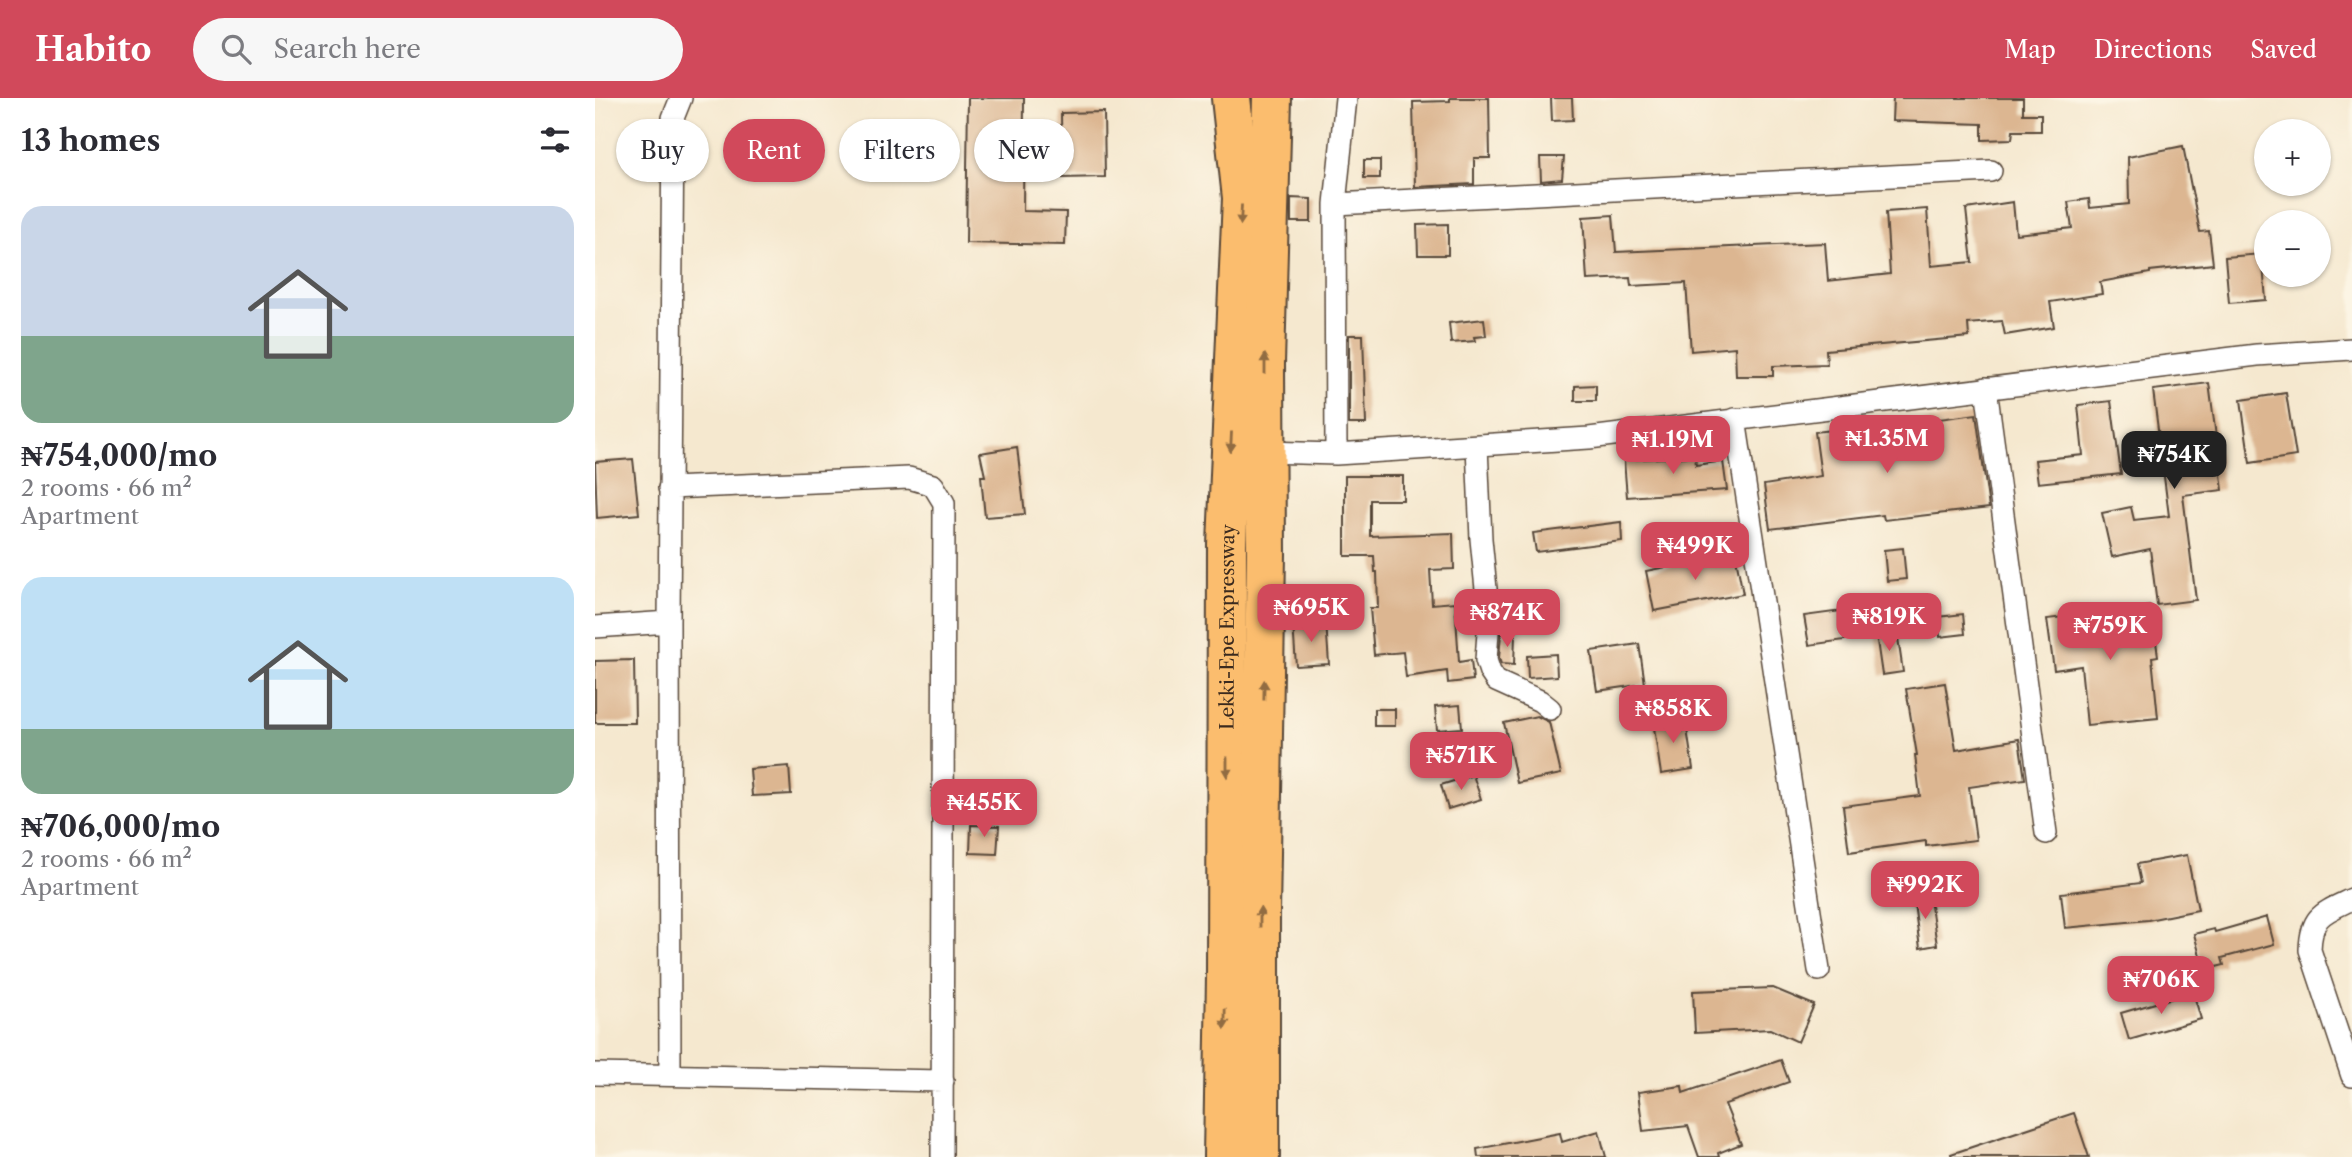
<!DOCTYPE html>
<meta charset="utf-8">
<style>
:root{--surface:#fff;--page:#f7f7f7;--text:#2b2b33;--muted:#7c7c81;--accent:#d1495b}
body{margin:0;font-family:"Libre Caslon Text",serif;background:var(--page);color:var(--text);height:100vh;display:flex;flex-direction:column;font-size:26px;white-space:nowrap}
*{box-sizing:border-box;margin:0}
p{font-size:23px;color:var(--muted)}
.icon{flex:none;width:38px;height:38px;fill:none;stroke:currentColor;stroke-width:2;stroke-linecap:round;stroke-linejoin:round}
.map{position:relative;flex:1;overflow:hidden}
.drawer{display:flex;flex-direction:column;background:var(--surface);width:595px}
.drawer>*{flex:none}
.hud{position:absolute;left:21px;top:21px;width:665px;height:63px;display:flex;gap:14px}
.buttons{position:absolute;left:1659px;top:21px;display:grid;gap:14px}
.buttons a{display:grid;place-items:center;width:77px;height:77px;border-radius:50%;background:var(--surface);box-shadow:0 2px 5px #0004;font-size:35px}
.price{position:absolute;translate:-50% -60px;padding:0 16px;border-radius:14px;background:var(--accent);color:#fff;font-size:23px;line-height:46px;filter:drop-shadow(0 2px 4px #0008)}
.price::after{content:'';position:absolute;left:50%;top:42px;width:21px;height:16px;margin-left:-10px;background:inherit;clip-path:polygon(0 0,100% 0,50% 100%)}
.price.active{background:#222;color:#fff}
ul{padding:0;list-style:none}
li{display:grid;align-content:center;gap:14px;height:371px;padding:0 21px}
li span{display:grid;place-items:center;height:217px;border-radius:21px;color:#555}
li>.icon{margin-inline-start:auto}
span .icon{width:126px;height:126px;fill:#fffc;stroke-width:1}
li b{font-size:30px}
h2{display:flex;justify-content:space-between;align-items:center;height:84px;padding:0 21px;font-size:30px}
.pill{padding:0 24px;border-radius:32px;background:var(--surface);box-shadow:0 2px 5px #0004;font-size:24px;line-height:63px}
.pill.active{background:var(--accent);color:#fff}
header{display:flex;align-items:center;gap:42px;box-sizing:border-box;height:98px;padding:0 35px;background:var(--accent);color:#fff}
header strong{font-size:33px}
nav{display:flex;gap:38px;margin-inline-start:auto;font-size:24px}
.search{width:490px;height:63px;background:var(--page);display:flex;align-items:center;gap:18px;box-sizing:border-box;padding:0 24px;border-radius:38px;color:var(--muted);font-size:26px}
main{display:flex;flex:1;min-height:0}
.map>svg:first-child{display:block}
.building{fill:#dcb691}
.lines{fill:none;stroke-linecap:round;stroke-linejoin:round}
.street-casing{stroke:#574639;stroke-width:24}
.highway-casing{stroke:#574639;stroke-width:42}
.street{stroke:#fff;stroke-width:21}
.highway{stroke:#fbbd6e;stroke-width:38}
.oneway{fill:#916c42}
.labels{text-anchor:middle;stroke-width:6;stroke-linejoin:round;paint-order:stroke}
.street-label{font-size:19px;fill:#3b2a1e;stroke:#fcf5e5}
</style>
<header>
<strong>Habito</strong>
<div class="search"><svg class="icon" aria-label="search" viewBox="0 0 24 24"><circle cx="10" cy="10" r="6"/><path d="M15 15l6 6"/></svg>Search here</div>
<nav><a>Map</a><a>Directions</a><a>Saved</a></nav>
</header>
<main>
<section class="drawer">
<h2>13 homes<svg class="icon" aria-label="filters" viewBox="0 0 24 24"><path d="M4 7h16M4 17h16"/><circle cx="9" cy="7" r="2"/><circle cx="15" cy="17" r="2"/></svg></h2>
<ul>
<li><span style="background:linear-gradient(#c9d6e8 60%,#7fa58c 0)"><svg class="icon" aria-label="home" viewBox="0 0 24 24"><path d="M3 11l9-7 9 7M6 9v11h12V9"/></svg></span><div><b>₦754,000/mo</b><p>2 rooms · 66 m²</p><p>Apartment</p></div></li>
<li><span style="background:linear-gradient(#bfe0f5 70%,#7fa58c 0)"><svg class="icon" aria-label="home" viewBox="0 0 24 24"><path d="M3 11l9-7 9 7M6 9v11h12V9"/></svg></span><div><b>₦706,000/mo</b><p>2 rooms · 66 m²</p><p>Apartment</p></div></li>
</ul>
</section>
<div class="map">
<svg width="1757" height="1059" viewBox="0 0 1757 1059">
<rect width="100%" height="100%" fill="#fcf5e5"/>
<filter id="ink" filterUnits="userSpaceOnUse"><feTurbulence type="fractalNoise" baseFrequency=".0143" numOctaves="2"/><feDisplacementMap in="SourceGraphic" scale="14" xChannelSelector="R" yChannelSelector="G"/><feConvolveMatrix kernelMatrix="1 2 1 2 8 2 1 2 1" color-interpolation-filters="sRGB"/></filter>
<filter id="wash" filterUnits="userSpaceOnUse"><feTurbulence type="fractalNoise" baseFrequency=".00686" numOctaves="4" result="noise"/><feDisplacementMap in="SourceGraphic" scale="28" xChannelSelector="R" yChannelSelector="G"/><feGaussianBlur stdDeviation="1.57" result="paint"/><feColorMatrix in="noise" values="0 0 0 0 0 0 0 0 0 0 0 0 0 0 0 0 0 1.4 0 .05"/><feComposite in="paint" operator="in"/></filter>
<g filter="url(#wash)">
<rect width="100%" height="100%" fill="#f5e8cf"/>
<g id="blocks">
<path class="building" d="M373 0H429L428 113 471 114 470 147 371 145Z
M855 0H894L895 60H879V86L820 89 818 4 855 3Z
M956 0H977L978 22 957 23Z
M1298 0H1428V16H1446V33H1418L1417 41 1387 42V26L1297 23Z
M509 14 510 79 467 80 466 15Z
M1588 48 1605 134 1614 133 1618 166 1555 173V175L1505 184 1507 196 1455 204 1459 229 1410 237 1407 223 1373 226 1374 239 1231 252 1232 266 1178 268V278H1141L1140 249 1096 253 1091 185 1036 188 1035 180 992 182 988 119 1018 117 1021 154 1230 145 1233 183 1295 176 1291 114 1332 111 1336 168 1377 164 1371 111 1418 104 1421 136 1477 130 1473 104 1494 101 1495 110 1534 106 1533 59Z
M945 59H969L967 81 946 83Z
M769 62H785V80H769Z
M696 100 716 101V124H696Z
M853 126V157H823L822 127Z
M1667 156 1671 202 1634 205 1630 159Z
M889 221 891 238 879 239 880 243 856 245 854 225Z
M754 237H768L771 326H754Z
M1614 285 1628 392 1588 397 1601 502 1562 507 1555 451 1517 459 1507 415 1536 409 1539 422 1574 418 1558 292Z
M1001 287V303H980V288Z
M1691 295 1701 358 1655 365 1646 302Z
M1516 303 1526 376 1443 385 1440 362 1488 357 1483 307Z
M1381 316 1394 410 1289 422 1288 417 1175 431 1169 387 1226 378 1220 334 1261 329 1262 332Z
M422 349 430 416 390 419 386 378H390L385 355Z
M1100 358 1101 367 1128 363 1132 392 1032 399 1029 362Z
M38 361 44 416 2 420 0 364Z
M750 378H808V402H775V438L858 435 859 471 835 472 837 506 860 504 864 564 876 562 878 582 853 585 852 573 811 579 808 554 779 557 775 510H783L782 474H780L779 458H750Z
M1026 424 1027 443 941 454 938 435Z
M1308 450 1311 481 1292 483 1289 452Z
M1140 455 1148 496 1059 513 1051 473Z
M1556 508 1563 558 1557 559 1563 620 1492 627 1486 568 1459 572 1452 521Z
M1246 513 1250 542 1214 547 1209 518Z
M1368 516 1370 536 1345 539 1343 519Z
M731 524 734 566 701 568 698 525Z
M1302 533 1308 574 1287 577 1281 536Z
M906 536H920L919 567 906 566 904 560Z
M1044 546 1050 586 1002 593 996 553Z
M961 556 962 578 933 580 932 558Z
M39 562 40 625H0V563Z
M1350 585 1361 652 1424 641 1430 681 1374 689 1381 742 1331 748V743L1254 754 1248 708 1325 698 1320 657H1322L1311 591Z
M865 607 867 630 842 632 840 609Z
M779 611H800V628H779Z
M942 618 954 624 966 676 922 685 909 625Z
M1090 618 1098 671 1066 676 1058 623Z
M194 668 196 696 157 698 155 671Z
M878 677 886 701 853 711 846 687Z
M376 727 404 728 402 756 375 755Z
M1592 757 1603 812 1553 822 1470 830 1466 795 1546 785 1542 766Z
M1334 795 1342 847 1325 850 1318 798Z
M1672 819 1679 846 1627 860 1629 867 1609 872 1599 836 1619 831 1620 834Z
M1178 890 1219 907 1203 944 1175 931 1100 935 1098 893Z
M1598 894 1606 921 1534 942 1526 915Z
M1186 962 1194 984 1130 1006 1146 1046 1123 1055 1124 1059H1104L1093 1028 1048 1033 1043 994 1087 988 1088 995Z
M1479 1015 1494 1059H1357L1356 1056Z
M1004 1033 1011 1059H883L882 1051 965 1035 967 1044Z"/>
</g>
</g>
<g filter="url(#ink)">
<use href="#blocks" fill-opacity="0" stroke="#574639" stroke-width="2"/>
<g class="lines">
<g class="street-casing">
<path id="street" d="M740 106 1396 73
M1391 290 1451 735
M1140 321 1224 872
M882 348 886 441 894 521 891 562 895 574 901 583 945 603 955 611
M670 354 741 356 994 340 1662 257 1757 251
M741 356 740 106 751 0
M74 390 314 380 338 387 349 405 347 1059
M0 529 74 524
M1757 801C1728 815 1716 817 1715 852L1757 978
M0 976 348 983
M75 976 74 524 78 20 86 0"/>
</g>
<g class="highway-casing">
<g id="highway">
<path id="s1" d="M628 1059 631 878 632 446 647 100 636 0"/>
<path d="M665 1059V816L671 456 670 266 677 0"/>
</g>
</g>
<use href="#street" class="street"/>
<use href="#highway" class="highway"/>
</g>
<defs><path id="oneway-solid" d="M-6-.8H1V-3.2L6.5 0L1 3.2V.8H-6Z" transform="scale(1.75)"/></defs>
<g class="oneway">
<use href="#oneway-solid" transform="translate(646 117) rotate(93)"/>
<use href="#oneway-solid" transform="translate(670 266) rotate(-90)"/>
<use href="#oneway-solid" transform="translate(636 344) rotate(93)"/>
<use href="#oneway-solid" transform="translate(669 592) rotate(-89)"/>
<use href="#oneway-solid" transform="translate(632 669) rotate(90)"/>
<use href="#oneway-solid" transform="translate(665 819) rotate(-90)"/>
<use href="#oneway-solid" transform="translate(630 921) rotate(91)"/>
</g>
</g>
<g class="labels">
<g class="street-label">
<text dy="7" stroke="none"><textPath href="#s1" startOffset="530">Lekki-Epe Expressway</textPath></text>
</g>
</g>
</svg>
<div class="buttons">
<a>+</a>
<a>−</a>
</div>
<b class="price" style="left:1292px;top:377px">₦1.35M</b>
<b class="price" style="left:1078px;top:378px">₦1.19M</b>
<b class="price active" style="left:1579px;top:393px">₦754K</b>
<b class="price" style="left:1100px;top:484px">₦499K</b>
<b class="price" style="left:716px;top:546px">₦695K</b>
<b class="price" style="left:912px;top:551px">₦874K</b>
<b class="price" style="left:1294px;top:555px">₦819K</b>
<b class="price" style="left:1515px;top:564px">₦759K</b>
<b class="price" style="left:1078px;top:647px">₦858K</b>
<b class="price" style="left:866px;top:694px">₦571K</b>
<b class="price" style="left:389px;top:741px">₦455K</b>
<b class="price" style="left:1330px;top:823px">₦992K</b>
<b class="price" style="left:1566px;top:918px">₦706K</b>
<div class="hud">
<a class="pill">Buy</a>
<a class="pill active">Rent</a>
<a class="pill">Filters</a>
<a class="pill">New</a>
</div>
</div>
</main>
